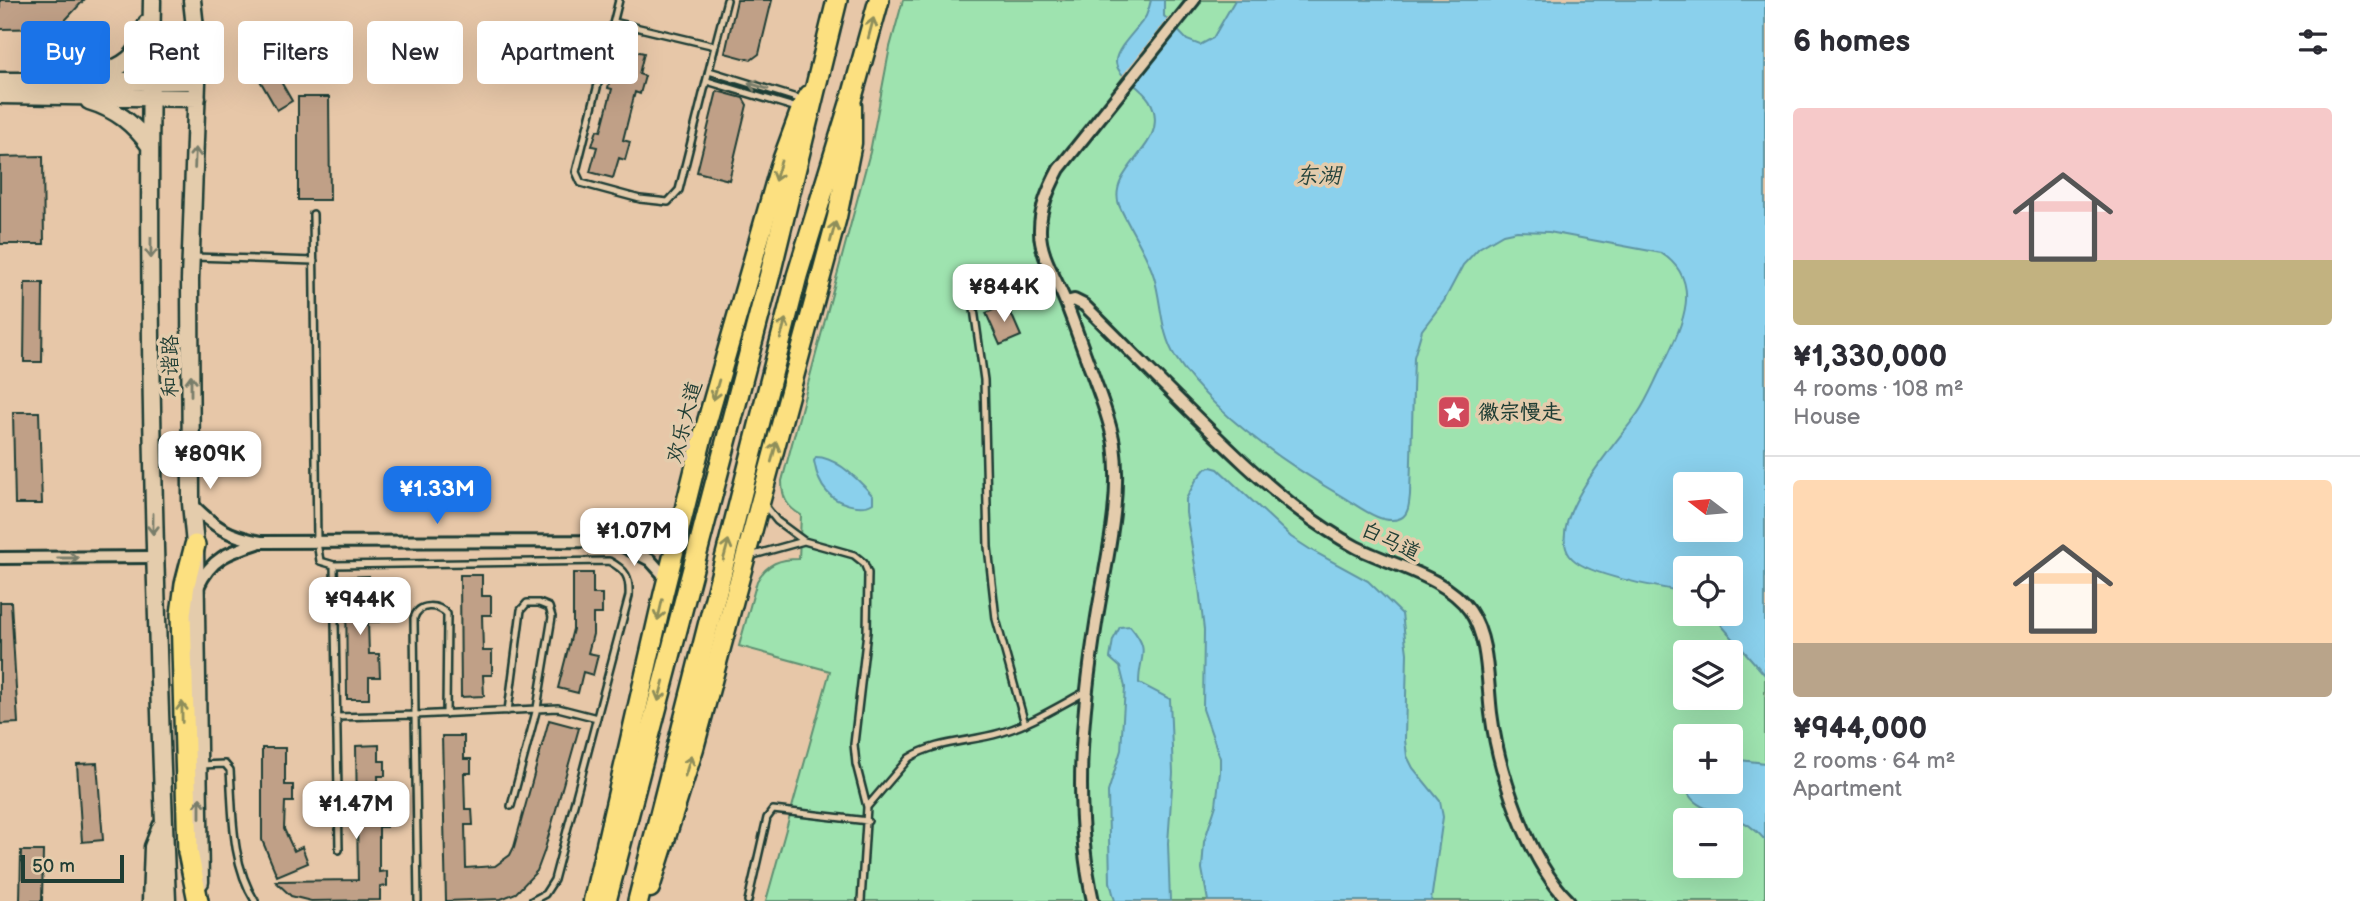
<!DOCTYPE html>
<meta charset="utf-8">
<style>
:root{--surface:#fff;--page:#f2f2f3;--text:#2b2b33;--muted:#7c7c81;--line:#e1e1e2;--accent:#1a73e8}
body{margin:0;font-family:"Balsamiq Sans","LXGW WenKai TC",sans-serif;background:var(--page);color:var(--text);height:100vh;display:flex;flex-direction:column;font-size:26px;white-space:nowrap}
*{box-sizing:border-box;margin:0}
p{font-size:23px;color:var(--muted)}
.icon{flex:none;width:38px;height:38px;fill:none;stroke:currentColor;stroke-width:2;stroke-linecap:round;stroke-linejoin:round}
.map{position:relative;flex:1;overflow:hidden}
.details{display:flex;flex-direction:column;background:var(--surface);width:595px}
.details>*{flex:none}
.hud{position:absolute;left:21px;top:21px;width:665px;height:63px;display:flex;gap:14px}
.needle{width:46px;rotate:286deg}
.buttons{position:absolute;left:1673px;top:472px;display:grid;gap:14px}
.buttons a{display:grid;place-items:center;width:70px;height:70px;border-radius:7px;background:var(--surface);box-shadow:0 7px 28px #0002;font-size:35px}
.scale{position:absolute;left:21px;bottom:18px;width:103px;box-sizing:border-box;padding-left:7px;border:4px solid #1f3d34;border-top:0;font-size:19px;line-height:24px;white-space:nowrap;color:#1f3d34;-webkit-text-stroke:5px #e4ccac;paint-order:stroke}
.price{position:absolute;translate:-50% -60px;padding:0 16px;border-radius:14px;background:#fff;color:#222;font-size:23px;line-height:46px;filter:drop-shadow(0 2px 4px #0008)}
.price::after{content:'';position:absolute;left:50%;top:42px;width:21px;height:16px;margin-left:-10px;background:inherit;clip-path:polygon(0 0,100% 0,50% 100%)}
.price.current{background:var(--accent);color:#fff}
ul{padding:0;list-style:none}
li{display:grid;align-content:center;gap:14px;height:371px;padding:0 28px}
li+li{border-top:2px solid var(--line)}
li span{display:grid;place-items:center;height:217px;border-radius:7px;color:#555}
li>.icon{margin-inline-start:auto}
span .icon{width:126px;height:126px;fill:#fffc;stroke-width:1}
li b{font-size:30px}
h2{display:flex;justify-content:space-between;align-items:center;height:84px;padding:0 28px;font-size:30px}
.chip{padding:0 24px;border-radius:7px;background:var(--surface);box-shadow:0 7px 28px #0002;font-size:24px;line-height:63px}
.chip.current{background:var(--accent);color:#fff}
main{display:flex;flex:1;min-height:0}
.map>svg:first-child{display:block}
.green{fill:#9ee3af;stroke:#5e9072;stroke-width:2;fill-rule:evenodd}
.water{fill:#8ad0ec;stroke:#5f95a2;stroke-width:2;fill-rule:evenodd}
.pier{fill:#e7c7a8}
.building{fill:#c0a087;stroke:#1f3d34;stroke-width:2}
.lines{fill:none;stroke-linecap:round;stroke-linejoin:round}
.lane-casing{stroke:#1f3d34;stroke-width:10}
.street-casing{stroke:#1f3d34;stroke-width:16}
.secondary-casing{stroke:#1f3d34;stroke-width:21}
.primary-casing{stroke:#1f3d34;stroke-width:23}
.highway-casing{stroke:#1f3d34;stroke-width:24}
.lane{stroke:#e4ccac;stroke-width:5}
.street{stroke:#e4ccac;stroke-width:10}
.secondary{stroke:#e4ccac;stroke-width:16}
.primary{stroke:#fce080;stroke-width:18}
.highway{stroke:#fce080;stroke-width:19}
.oneway{stroke:#8e8e5a}
.oneway2{stroke:#787d6a}
.labels{text-anchor:middle;stroke-width:7;stroke-linejoin:round;paint-order:stroke}
.street-label{font-size:21px;fill:#1f3d34;stroke:#e4ccac}
.poi-label{font-size:21px;font-weight:bold;fill:#1f3d34;stroke:#e4ccac;text-anchor:start}
.water-label{font-size:23px;font-style:italic;fill:#24443d;stroke:#e4ccac}
</style>
<main>
<div class="map">
<svg width="1765" height="901" viewBox="0 0 1765 901">
<rect width="100%" height="100%" fill="#e7c7a8"/>
<filter id="ink" filterUnits="userSpaceOnUse"><feTurbulence type="fractalNoise" baseFrequency=".0143" numOctaves="2"/><feDisplacementMap in="SourceGraphic" scale="14" xChannelSelector="R" yChannelSelector="G"/><feConvolveMatrix kernelMatrix="1 2 1 2 8 2 1 2 1" color-interpolation-filters="sRGB"/></filter>
<g filter="url(#ink)">
<path class="green" d="M903 0H1765V901H766L830 671 739 646 757 581C767 563 780 559 799 559L801 515C787 507 782 498 782 481L870 152 890 47ZM1685 485H1731V530H1685ZM1685 569H1731V614H1685ZM1685 653H1731V698H1685ZM1685 737H1731V782H1685ZM1685 821H1731V866H1685Z"/>
<path class="water" d="M1151 0H1164V16L1187 40 1200 45 1213 38 1235 0H1765V675L1722 626 1716 614H1731V569H1685V592C1660 587 1585 576 1570 556 1544 521 1619 440 1638 413 1647 400 1653 385 1660 371 1678 333 1708 283 1661 253L1549 232 1517 231 1503 234 1479 248 1463 265 1444 301 1422 330 1414 357 1410 495C1409 503 1409 514 1401 518 1383 527 1357 505 1343 497 1287 464 1212 413 1176 358 1160 333 1162 304 1154 277 1147 253 1129 228 1119 205 1109 176 1148 154 1154 128 1162 88 1115 82 1116 61 1116 48 1139 28 1146 16 1148 11 1150 5 1151 0ZM1685 485H1731V530H1685Z
M816 457C837 457 860 481 873 496V503C861 511 836 503 827 492 819 484 816 472 814 461Z
M1211 467 1218 469 1291 537 1311 550 1368 581 1402 614 1407 653 1405 740 1407 756 1413 768 1440 801 1443 817 1431 901H1208L1202 869 1204 842 1216 805 1220 772V758L1203 709 1204 630 1199 588 1186 513V499L1196 480 1205 469Z
M1130 626C1152 652 1139 655 1139 683L1170 699 1173 773 1168 843 1170 901H1115L1110 882 1108 792 1121 750 1125 687 1120 667 1110 658 1113 640 1120 627Z
M1731 759 1765 763V840C1755 828 1743 820 1728 815 1714 810 1698 809 1689 795V782H1731Z"/>
<path class="pier" d="M1169 17 1180 29 1133 88 1121 77Z"/>
<path class="building" d="M0 0H84L58 28 0 29Z
M737 0H772L759 54 751 60 725 53Z
M623 48 644 53 639 74 645 76 640 94 635 92 623 140 630 142 625 160 619 158 613 178 590 172 597 147 592 146 597 130 601 131 612 89 608 88 612 70 617 71Z
M269 61 292 101 277 110 254 70Z
M717 91 743 98 747 105 729 180 697 172Z
M298 97H329L330 200H298Z
M43 156 44 244H0V157Z
M25 283H43L42 362H24Z
M1007 304 1021 336 1000 345 986 313Z
M13 412H39L42 504H15Z
M573 573H593V594H602V614H593V634L588 653 598 655 593 675 583 672 578 693 558 688 573 629Z
M460 575H482V596H491V615H482L483 651H492V675H483L484 696 461 697Z
M369 576V597H379L380 622H368L369 654H379L380 677H369V699H347L346 577Z
M0 602H11L18 723 0 724Z
M549 720 579 728 544 852 537 871 516 893 501 899 446 901 442 736H464V759H471V773H464L465 809H472L473 825H465L466 868 495 866 510 855 514 847Z
M379 745V761H385V776H378L379 813 386 812V827H379V872L387 871V886L380 887V900L311 901 291 896 275 881 358 880 356 746Z
M262 748H285V785H293V802H285L284 829 294 851 302 847 308 863 277 876 262 840Z
M97 763 103 840 82 842 77 764Z
M21 851H43L42 901H20Z"/>
<g class="lines">
<g class="lane-casing">
<path id="lane" d="M614 22 715 46 679 190 668 202 640 199 581 183 576 172 619 0
M715 46 727 0
M709 71 803 100
M707 81 797 108
M313 214 317 542 320 561 334 565 609 561C626 570 630 577 629 596L554 880 545 894 532 901
M194 257 314 261
M974 309 984 380 988 547 996 619 1025 724
M765 506 777 521 804 541 854 555 864 563 868 573 867 632 854 744 856 764 867 807 861 901
M750 556 804 541
M334 565 339 850
M508 711 521 610 527 603H539L549 607 552 617 537 708 511 806
M446 714 447 614C437 604 419 603 414 618L415 715 558 708 597 718
M336 717 415 715 418 901
M200 765 225 764 230 770C233 814 231 863 255 901
M867 807 909 758C936 741 970 742 1000 733 1030 724 1057 707 1085 692
M748 901 767 818 773 810 868 821"/>
</g>
<g class="street-casing">
<path id="street" d="M1066 302 1074 300 1084 305C1138 358 1190 413 1246 465 1280 496 1315 525 1356 547 1391 565 1447 577 1470 611 1489 639 1487 680 1491 713 1498 770 1528 861 1569 901
M191 503C214 527 228 536 261 542L613 541 667 530 681 525
M613 541 650 560 667 579
M0 558 154 557
M198 587C211 558 229 552 258 543
M1093 901C1072 807 1082 711 1097 617 1106 561 1122 500 1114 444 1110 419 1100 396 1092 373 1083 350 1075 326 1066 303 1057 280 1039 255 1040 229 1040 208 1049 188 1059 169L1194 0"/>
</g>
<g class="secondary-casing">
<path id="secondary" d="M152 0C146 300 155 601 167 901
M192 0 198 55 190 280 191 503 195 545 200 882
M93 77C125 65 139 60 147 23
M0 81H197
M0 95 197 98
M89 101C116 109 134 124 150 146
M151 901 153 847 161 827"/>
</g>
<g class="primary-casing">
<path id="primary" d="M650 888 694 748 837 217 852 143V106
M593 901 663 596 702 439 780 166 801 109 809 95"/>
</g>
<g class="highway-casing">
<path id="highway" d="M195 545 185 584 181 614 188 852 198 901
M606 901 771 270 837 0
M638 901 797 276 852 97 879 0"/>
</g>
<use href="#lane" class="lane"/>
<use href="#street" class="street"/>
<use href="#secondary" class="secondary"/>
<use href="#primary" class="primary"/>
<use href="#highway" class="highway"/>
</g>
<defs><path id="oneway-shaft" d="M-6 0H5M1.5-3L5.5 0L1.5 3" fill="none" stroke-width="1.6" stroke-linecap="round" stroke-linejoin="round" transform="scale(1.75)"/></defs>
<g class="oneway">
<use href="#oneway-shaft" transform="translate(871 28) rotate(-75)"/>
<use href="#oneway-shaft" transform="translate(778 171) rotate(107)"/>
<use href="#oneway-shaft" transform="translate(833 232) rotate(-75)"/>
<use href="#oneway-shaft" transform="translate(783 329) rotate(-75)"/>
<use href="#oneway-shaft" transform="translate(716 390) rotate(106)"/>
<use href="#oneway-shaft" transform="translate(774 452) rotate(-75)"/>
<use href="#oneway-shaft" transform="translate(726 550) rotate(-75)"/>
<use href="#oneway-shaft" transform="translate(660 610) rotate(103)"/>
<use href="#oneway-shaft" transform="translate(661 691) rotate(105)"/>
<use href="#oneway-shaft" transform="translate(182 712) rotate(-91)"/>
<use href="#oneway-shaft" transform="translate(688 766) rotate(-73)"/>
</g>
<g class="oneway2">
<use href="#oneway-shaft" transform="translate(758 86) rotate(-163)"/>
<use href="#oneway-shaft" transform="translate(195 158) rotate(-88)"/>
<use href="#oneway-shaft" transform="translate(151 248) rotate(90)"/>
<use href="#oneway-shaft" transform="translate(191 385) rotate(-90)"/>
<use href="#oneway-shaft" transform="translate(153 524) rotate(90)"/>
<use href="#oneway-shaft" transform="translate(68 558)"/>
<use href="#oneway-shaft" transform="translate(200 808) rotate(-90)"/>
</g>
</g>
<defs>
<g id="sight-square" transform="scale(1.75)"><rect x="-9" y="-9" width="18" height="18" rx="4" fill="#d1495b" stroke="#e4ccac"/><path d="M0-6L1.8-2.2L6-1.7L2.9 1.2L3.7 5.4L0 3.3L-3.7 5.4L-2.9 1.2L-6-1.7L-1.8-2.2Z" fill="#fff"/></g>
</defs>
<g fill-rule="evenodd">
<use href="#sight-square" x="1454" y="412"/>
</g>
<g class="labels">
<g class="street-label">
<text transform="translate(170 366) rotate(-90)" y="7">和谐路</text>
<text transform="translate(684 422) rotate(-75)" y="7">欢乐大道</text>
<text transform="translate(1391 541) rotate(25)" y="7">白马道</text>
</g>
<g class="poi-label">
<text x="1478" y="419">徽宗慢走</text>
</g>
<g class="water-label">
<text x="1318" y="183">东湖</text>
</g>
</g>
</svg>
<div class="buttons">
<a><svg class="needle" viewBox="-14 -14 28 28"><path d="M0-13l5 13h-10z" fill="#e53935"/><path d="M0 13l5-13h-10z" fill="#7c7c81"/></svg></a>
<a><svg class="icon" aria-label="locate" viewBox="0 0 24 24"><circle cx="12" cy="12" r="6"/><path d="M12 2v4M12 18v4M2 12h4M18 12h4"/></svg></a>
<a><svg class="icon" aria-label="layers" viewBox="0 0 24 24"><path d="M12 4l9 5-9 5-9-5zM3 14l9 5 9-5"/></svg></a>
<a>+</a>
<a>−</a>
</div>
<div class="scale">50 m</div>
<b class="price" style="left:1004px;top:324px">¥844K</b>
<b class="price" style="left:210px;top:491px">¥809K</b>
<b class="price current" style="left:437px;top:526px">¥1.33M</b>
<b class="price" style="left:634px;top:568px">¥1.07M</b>
<b class="price" style="left:360px;top:637px">¥944K</b>
<b class="price" style="left:356px;top:841px">¥1.47M</b>
<div class="hud">
<a class="chip current">Buy</a>
<a class="chip">Rent</a>
<a class="chip">Filters</a>
<a class="chip">New</a>
<a class="chip">Apartment</a>
</div>
</div>
<section class="details">
<h2>6 homes<svg class="icon" aria-label="filters" viewBox="0 0 24 24"><path d="M4 7h16M4 17h16"/><circle cx="9" cy="7" r="2"/><circle cx="15" cy="17" r="2"/></svg></h2>
<ul>
<li><span style="background:linear-gradient(#f6c9c9 70%,#c2b280 0)"><svg class="icon" aria-label="home" viewBox="0 0 24 24"><path d="M3 11l9-7 9 7M6 9v11h12V9"/></svg></span><div><b>¥1,330,000</b><p>4 rooms · 108 m²</p><p>House</p></div></li>
<li><span style="background:linear-gradient(#ffd9b3 75%,#b9a48a 0)"><svg class="icon" aria-label="home" viewBox="0 0 24 24"><path d="M3 11l9-7 9 7M6 9v11h12V9"/></svg></span><div><b>¥944,000</b><p>2 rooms · 64 m²</p><p>Apartment</p></div></li>
</ul>
</section>
</main>
